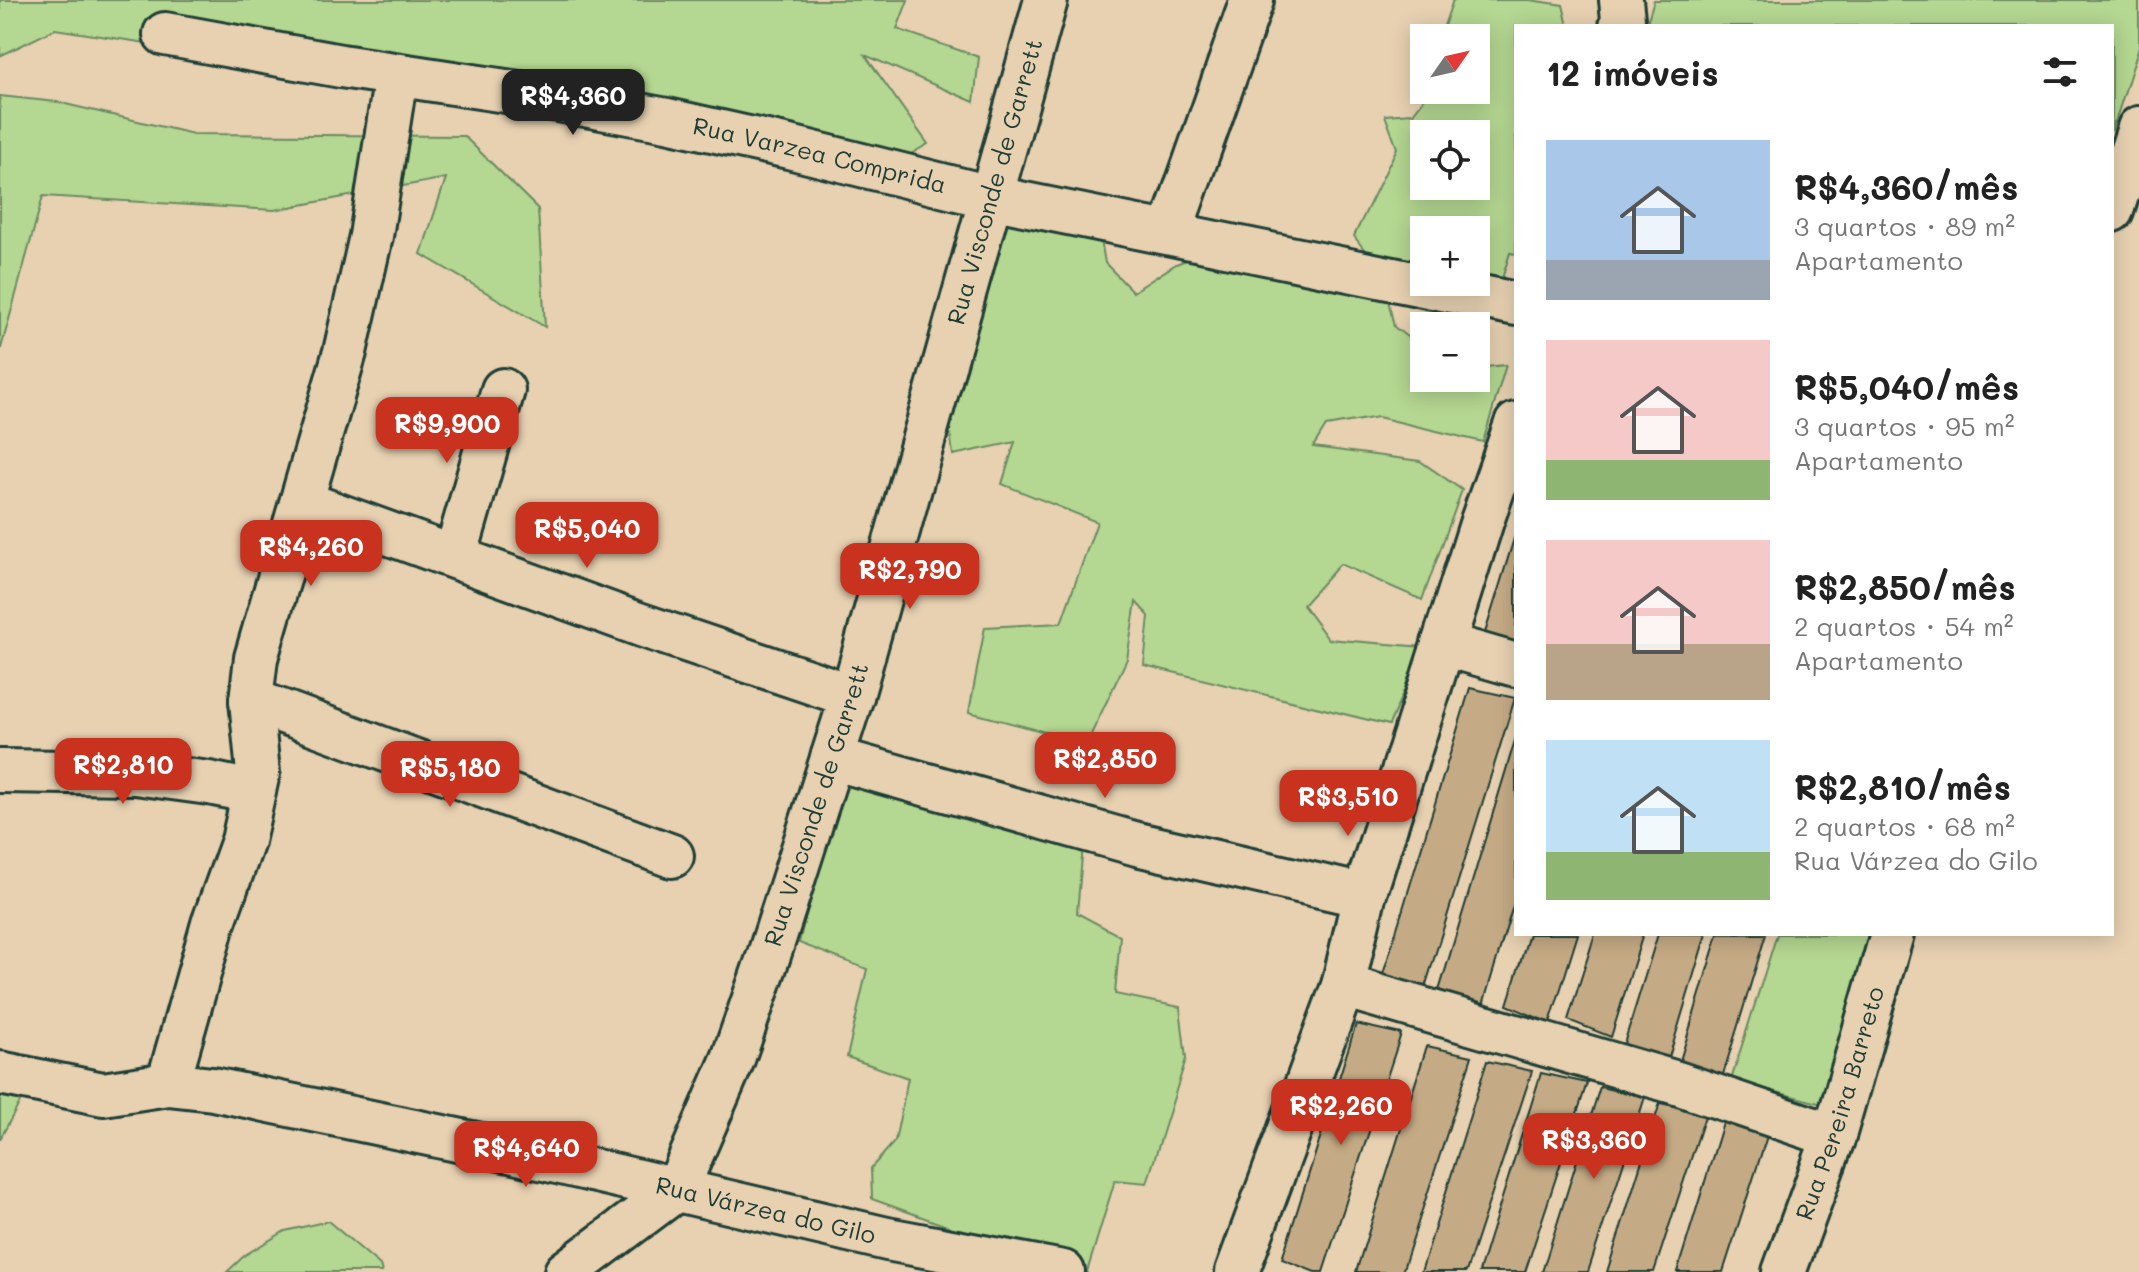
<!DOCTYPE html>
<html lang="pt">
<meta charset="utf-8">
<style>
:root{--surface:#fff;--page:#f6f6f6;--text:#222;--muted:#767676;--accent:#c8321e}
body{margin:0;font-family:Mali,sans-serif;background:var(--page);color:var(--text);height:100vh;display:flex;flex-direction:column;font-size:30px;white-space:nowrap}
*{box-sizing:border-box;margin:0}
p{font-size:26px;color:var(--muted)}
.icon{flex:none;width:44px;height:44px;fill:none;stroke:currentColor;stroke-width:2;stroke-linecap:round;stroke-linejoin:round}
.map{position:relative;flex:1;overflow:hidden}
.sheet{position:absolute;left:1514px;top:24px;width:600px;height:912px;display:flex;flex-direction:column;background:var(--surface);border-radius:0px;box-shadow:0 4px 20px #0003}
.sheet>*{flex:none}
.needle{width:52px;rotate:56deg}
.controls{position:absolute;left:1410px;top:24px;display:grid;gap:16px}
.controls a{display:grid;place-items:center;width:80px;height:80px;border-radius:0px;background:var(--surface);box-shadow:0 4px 20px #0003;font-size:40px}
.price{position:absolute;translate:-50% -68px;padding:0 18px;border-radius:16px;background:var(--accent);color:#fff;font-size:26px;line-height:52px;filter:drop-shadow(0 2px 4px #0008)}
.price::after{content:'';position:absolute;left:50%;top:48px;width:24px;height:18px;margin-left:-12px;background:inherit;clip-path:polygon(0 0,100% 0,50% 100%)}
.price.on{background:#222;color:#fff}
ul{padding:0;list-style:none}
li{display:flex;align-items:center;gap:24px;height:200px;padding:0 32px}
li span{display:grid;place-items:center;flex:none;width:224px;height:160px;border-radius:0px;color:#555}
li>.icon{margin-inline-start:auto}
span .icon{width:96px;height:96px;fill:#fffc;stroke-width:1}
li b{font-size:34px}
h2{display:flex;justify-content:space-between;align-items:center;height:96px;padding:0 32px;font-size:34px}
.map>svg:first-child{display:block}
.green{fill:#b4d791;stroke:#6a8a62;stroke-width:2;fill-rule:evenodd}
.building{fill:#c5ab85;stroke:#1f3d34;stroke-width:2}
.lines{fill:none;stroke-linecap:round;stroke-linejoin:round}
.minor-casing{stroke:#1f3d34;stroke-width:48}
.minor{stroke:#e7d1b1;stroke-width:42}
.labels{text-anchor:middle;stroke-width:6;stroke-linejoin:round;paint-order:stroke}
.street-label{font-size:24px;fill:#1f3d34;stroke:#e7d1b1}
</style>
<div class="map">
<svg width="2139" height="1272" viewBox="0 0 2139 1272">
<rect width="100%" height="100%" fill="#e7d1b1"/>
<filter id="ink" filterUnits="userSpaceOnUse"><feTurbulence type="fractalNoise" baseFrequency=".0125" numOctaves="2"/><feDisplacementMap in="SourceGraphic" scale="16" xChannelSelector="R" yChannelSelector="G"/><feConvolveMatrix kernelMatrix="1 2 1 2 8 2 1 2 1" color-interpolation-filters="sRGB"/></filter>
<g filter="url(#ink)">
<path class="green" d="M0 0H908L897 29 979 57 974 102 865 55 928 144 902 159 55 29 0 56Z
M1453 0H1530L1563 5 1568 26H1516V254L1510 253 1501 282 1449 290 1386 278 1354 236 1397 148 1385 115 1413 113 1431 90H1476V38H1445L1444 26ZM1424 134H1476V186H1424ZM1424 230H1476V282H1424Z
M1654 0H2139V47L2112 131V26H1646Z
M0 96 57 102 193 134 464 136 538 209 545 327 421 254 446 178 274 210 43 196 0 352Z
M1003 199 1101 240 1105 263 1133 292 1176 264 1202 254 1386 290 1394 327 1424 350V378H1476V368L1506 365 1483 442 1378 417 1326 426 1313 447 1420 461 1462 490 1422 600 1340 564 1303 605 1328 639 1423 647 1389 725 1144 665 1149 616 1136 602 1127 659 1085 747 1053 734 969 712 985 627 1061 623 1097 522 1002 484 1015 442 953 455 948 416Z
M849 776 1083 846 1077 913 1120 936 1115 994 1180 1007 1186 1059 1147 1183 1115 1180 1087 1272H1075L872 1199 871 1168 895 1141 908 1078 847 1057 867 969 799 943 821 852Z
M1777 934H1876L1830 1106 1731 1080Z
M0 1089 24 1095 0 1139Z
M328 1221 380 1265 382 1272H227L245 1255 285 1231Z"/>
<path class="building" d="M1516 532V645L1485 633Z
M1470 688 1515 698 1423 994 1381 981Z
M1516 737V896L1482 1008 1439 991Z
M1529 934H1578L1550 1023 1507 1005Z
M1595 934H1643L1611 1037 1568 1020Z
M1658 934H1706L1667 1064 1623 1047Z
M1718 934H1766L1721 1081 1679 1064Z
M1356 1024 1401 1034 1323 1272H1315L1282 1259Z
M1427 1046 1472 1056 1402 1272H1356Z
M1487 1061 1532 1071 1466 1272H1421Z
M1541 1073 1587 1083 1525 1272H1479Z
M1600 1087 1645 1097 1588 1272H1542Z
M1660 1103 1706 1113 1654 1272H1607Z
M1724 1120 1769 1130 1723 1272H1677Z"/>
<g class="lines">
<g class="minor-casing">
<g id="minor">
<path d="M1621 0 1623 19 1621 26"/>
<path id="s1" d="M165 34 341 66 525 94 667 120 789 147 990 197 1516 304"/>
<path d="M2112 210 2139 128"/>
<path d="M1170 233 1252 0"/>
<path d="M302 502 641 625 852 696"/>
<path d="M455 557 503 390"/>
<path d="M1443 644 1516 665"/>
<path d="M251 700 672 856"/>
<path d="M832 758 1137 844 1364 896"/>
<path d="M0 771 135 773 209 783 253 792"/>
<path d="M1343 986 1677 1083 1834 1136"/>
<path id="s2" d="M0 1073 103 1094 168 1084 213 1089 510 1151 887 1239 1063 1272"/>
<path d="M168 1084 213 924 243 841 258 773 251 700 256 658 345 352 371 236 396 75"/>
<path id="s3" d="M566 1272 677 1189 733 1059 769 955 852 696 1046 0"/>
<path d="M1237 1272 1343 986 1364 896 1482 521 1516 424"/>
<path id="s4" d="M1784 1272 1834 1136 1892 934"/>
</g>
</g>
<use href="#minor" class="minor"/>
</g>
</g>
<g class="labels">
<g class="street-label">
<text dy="8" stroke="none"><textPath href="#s1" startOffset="666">Rua Varzea Comprida</textPath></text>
<text dy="8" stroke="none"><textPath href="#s3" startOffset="1196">Rua Visconde de Garrett</textPath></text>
<text dy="8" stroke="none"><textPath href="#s3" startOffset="548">Rua Visconde de Garrett</textPath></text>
<text dy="8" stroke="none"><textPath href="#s4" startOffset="178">Rua Pereira Barreto</textPath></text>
<text dy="8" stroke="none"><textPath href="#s2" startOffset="782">Rua Várzea do Gilo</textPath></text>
</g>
</g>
</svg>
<div class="controls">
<a><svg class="needle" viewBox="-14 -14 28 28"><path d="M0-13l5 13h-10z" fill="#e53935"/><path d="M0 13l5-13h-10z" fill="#767676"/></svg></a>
<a><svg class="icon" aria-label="locate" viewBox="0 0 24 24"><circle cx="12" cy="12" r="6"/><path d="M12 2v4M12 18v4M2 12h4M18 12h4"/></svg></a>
<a>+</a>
<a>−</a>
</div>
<b class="price on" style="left:573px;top:137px">R$4,360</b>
<b class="price" style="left:447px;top:465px">R$9,900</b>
<b class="price" style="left:587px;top:570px">R$5,040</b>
<b class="price" style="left:311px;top:588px">R$4,260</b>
<b class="price" style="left:910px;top:611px">R$2,790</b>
<b class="price" style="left:1105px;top:800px">R$2,850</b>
<b class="price" style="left:123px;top:806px">R$2,810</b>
<b class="price" style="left:450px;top:809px">R$5,180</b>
<b class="price" style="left:1348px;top:838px">R$3,510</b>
<b class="price" style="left:1341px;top:1147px">R$2,260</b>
<b class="price" style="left:1594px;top:1181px">R$3,360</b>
<b class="price" style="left:526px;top:1189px">R$4,640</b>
<section class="sheet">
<h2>12 imóveis<svg class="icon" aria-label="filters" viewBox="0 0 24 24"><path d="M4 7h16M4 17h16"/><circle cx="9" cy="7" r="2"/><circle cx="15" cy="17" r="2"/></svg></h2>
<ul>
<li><span style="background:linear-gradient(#a9c7e8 75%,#9aa5b1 0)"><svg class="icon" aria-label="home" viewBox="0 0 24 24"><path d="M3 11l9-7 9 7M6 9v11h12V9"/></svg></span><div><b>R$4,360/mês</b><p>3 quartos · 89 m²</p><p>Apartamento</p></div></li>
<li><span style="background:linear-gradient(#f6c9c9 75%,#8fb573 0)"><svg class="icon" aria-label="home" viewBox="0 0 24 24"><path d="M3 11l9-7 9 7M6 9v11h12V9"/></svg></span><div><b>R$5,040/mês</b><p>3 quartos · 95 m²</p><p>Apartamento</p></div></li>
<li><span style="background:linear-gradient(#f6c9c9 65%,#b9a48a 0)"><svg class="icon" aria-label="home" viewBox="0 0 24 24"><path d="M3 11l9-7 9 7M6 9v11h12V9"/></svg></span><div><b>R$2,850/mês</b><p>2 quartos · 54 m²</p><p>Apartamento</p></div></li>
<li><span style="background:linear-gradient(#bfe0f5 70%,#8fb573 0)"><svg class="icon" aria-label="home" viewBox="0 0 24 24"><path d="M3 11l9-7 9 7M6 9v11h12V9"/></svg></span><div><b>R$2,810/mês</b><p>2 quartos · 68 m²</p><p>Rua Várzea do Gilo</p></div></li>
</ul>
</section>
</div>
